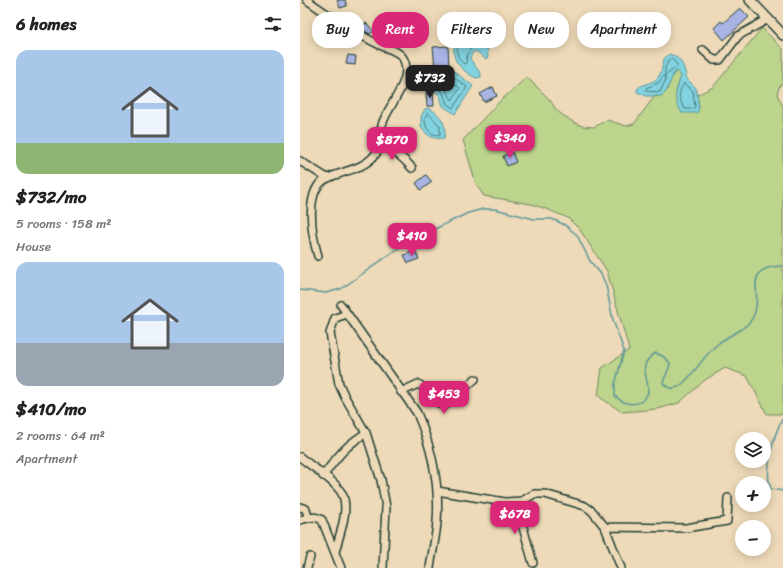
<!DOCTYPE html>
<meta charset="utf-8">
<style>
:root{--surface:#fff;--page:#f2f2f2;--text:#222;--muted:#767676;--accent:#db2777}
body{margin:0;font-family:Sriracha,sans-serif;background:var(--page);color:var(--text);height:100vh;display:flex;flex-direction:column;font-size:15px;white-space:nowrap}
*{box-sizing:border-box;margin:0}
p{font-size:13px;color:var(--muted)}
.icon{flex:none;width:22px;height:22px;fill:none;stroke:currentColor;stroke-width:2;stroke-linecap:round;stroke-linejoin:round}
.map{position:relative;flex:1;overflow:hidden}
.drawer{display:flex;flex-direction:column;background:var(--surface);width:300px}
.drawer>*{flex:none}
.hud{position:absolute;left:12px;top:12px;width:380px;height:36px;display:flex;gap:8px}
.buttons{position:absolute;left:435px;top:432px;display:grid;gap:8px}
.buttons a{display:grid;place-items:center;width:36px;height:36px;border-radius:50%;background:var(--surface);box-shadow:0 2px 10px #0003;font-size:20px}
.price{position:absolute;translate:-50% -34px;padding:0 9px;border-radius:8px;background:var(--accent);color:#fff;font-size:13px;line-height:26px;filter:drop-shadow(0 1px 2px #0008)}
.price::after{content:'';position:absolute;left:50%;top:24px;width:12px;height:9px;margin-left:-6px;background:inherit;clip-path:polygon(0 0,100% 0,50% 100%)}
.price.current{background:#222;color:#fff}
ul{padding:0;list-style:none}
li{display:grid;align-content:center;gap:8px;height:212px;padding:0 16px}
li span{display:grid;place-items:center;height:124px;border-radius:12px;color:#555}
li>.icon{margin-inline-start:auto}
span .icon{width:72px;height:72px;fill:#fffc;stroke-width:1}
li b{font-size:17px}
h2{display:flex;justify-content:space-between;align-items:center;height:48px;padding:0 16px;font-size:17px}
.pill{padding:0 14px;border-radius:16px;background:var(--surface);box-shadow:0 2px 10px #0003;font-size:14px;line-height:36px}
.pill.current{background:var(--accent);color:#fff}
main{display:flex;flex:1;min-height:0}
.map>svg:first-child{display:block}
.green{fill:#bcd48b;stroke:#6e8860}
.water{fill:#83d2df;stroke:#5b969b}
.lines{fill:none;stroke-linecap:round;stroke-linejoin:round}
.shore{stroke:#477978;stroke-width:1}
.stream{stroke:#5b969b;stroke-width:1.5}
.building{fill:#a9b4e4;stroke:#1f3d34}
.minor-casing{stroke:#1f3d34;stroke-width:10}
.secondary-casing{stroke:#1f3d34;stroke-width:12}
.minor{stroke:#eedab8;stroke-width:7}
.secondary{stroke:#eedab8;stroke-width:9}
</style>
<main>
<section class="drawer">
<h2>6 homes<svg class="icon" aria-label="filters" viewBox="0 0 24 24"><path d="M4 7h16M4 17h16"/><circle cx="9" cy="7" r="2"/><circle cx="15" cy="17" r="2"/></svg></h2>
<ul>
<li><span style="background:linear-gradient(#a9c7e8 75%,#8fb573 0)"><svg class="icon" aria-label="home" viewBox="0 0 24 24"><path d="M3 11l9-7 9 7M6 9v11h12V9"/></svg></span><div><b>$732/mo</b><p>5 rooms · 158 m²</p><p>House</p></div></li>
<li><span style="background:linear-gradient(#a9c7e8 65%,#9aa5b1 0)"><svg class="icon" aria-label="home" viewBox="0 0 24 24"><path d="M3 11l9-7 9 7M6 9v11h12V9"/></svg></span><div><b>$410/mo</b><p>2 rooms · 64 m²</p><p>Apartment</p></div></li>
</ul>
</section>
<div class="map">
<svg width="483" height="568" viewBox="0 0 483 568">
<rect width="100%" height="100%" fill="#eedab8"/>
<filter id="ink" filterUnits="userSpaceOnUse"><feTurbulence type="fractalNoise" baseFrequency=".025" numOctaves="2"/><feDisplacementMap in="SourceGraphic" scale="8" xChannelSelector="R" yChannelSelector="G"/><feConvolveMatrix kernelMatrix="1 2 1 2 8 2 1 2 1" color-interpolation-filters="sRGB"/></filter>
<g filter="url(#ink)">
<path class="green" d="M462 28 483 49V83L480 85 477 94 483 107V414H467L447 376 425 368 405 380 379 403 358 409 322 412 298 396 302 368 329 350 307 271 280 230 268 218 249 210 231 204 184 196 176 184 163 140 199 102 227 77 250 100 257 111 273 122 282 126 294 127 307 120 326 126 334 124 354 97C368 95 368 84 374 73L377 71 381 76 376 92 399 108 397 95 413 87Z"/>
<path class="water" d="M177 25 183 28 186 35 188 57 186 59 176 51 172 53 170 59 181 74V77L176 78C153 66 147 52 162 30Z
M370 54C383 59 384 68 387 79L396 88 399 108 397 113H382C372 98 376 92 381 76L377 71 374 73 366 92 361 96H346L337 92V89C343 83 354 84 359 76 364 68 360 58 370 54Z
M151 69 173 86 155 114 143 106 140 96 131 86C135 72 141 77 151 69Z
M128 108C140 113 148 126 144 138 134 140 127 136 121 127V117L125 109Z"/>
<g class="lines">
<path class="shore" d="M171 30 180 31 184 47 182 49 177 47 171 48 167 55 166 63 164 64C151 54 158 36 171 30Z
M370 59 373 60 378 66 365 76V68Z
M151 75 167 87 153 108 147 104 143 93 136 85 138 79Z
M364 76 366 79 360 92 346 91V88L358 83Z
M151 81 160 88 152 100 143 85Z
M384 84 393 91 395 107 393 109H385C379 101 377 92 384 84Z
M128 113 140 126V135C130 135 124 128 125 118Z"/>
<path class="stream" d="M0 290 26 293 41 289 106 243 168 213 183 209H195L234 219H252L265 225 277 235 290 261 301 274 306 285 313 320 324 351 315 384V396C324 405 340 408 347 395 353 381 333 366 356 353L364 357 370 363C369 371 365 375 363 383 369 390 372 389 380 386 395 374 404 354 419 343 429 335 447 329 453 317 465 293 439 267 483 266
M483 418C473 435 464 471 471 489L483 491"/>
</g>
<path class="building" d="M37 0H45L47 6 40 8Z
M440 8 449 17 424 40 414 28 421 21 423 23Z
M96 20 104 23 102 30 94 27Z
M66 23 74 31 70 34 59 28Z
M83.5 39a4.5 4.5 0 1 1 9 0a4.5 4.5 0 1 1-9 0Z
M148 46 149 67 135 68 133 47Z
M48 55 56 56 55 65 46 64Z
M193 87 197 96 184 102 180 94Z
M133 92 134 106H127L126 93Z
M212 152 216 162 207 166 203 156Z
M126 175 132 182 121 190 116 183Z
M115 251 119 259 108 263 104 255Z"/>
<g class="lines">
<g class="minor-casing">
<path id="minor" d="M7 0C31 17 56 34 82 46 89 49 99 51 103 58 115 79 87 106 82 125 80 135 82 148 74 156 63 169 43 171 28 178 3 188 12 236 18 256
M403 50 414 60H420L438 36 468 19
M80 144C94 150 103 157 112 168
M0 161 27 178
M41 305 117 413C132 448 140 484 137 522 136 537 132 553 130 568
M47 314 35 318 30 333 39 384 45 397 66 433 81 480 86 507 83 568
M101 392 118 384C129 389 133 402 144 406L175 379
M0 457C12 467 33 479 41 492 51 507 39 536 35 552
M23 476C38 456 45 446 66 433
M137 491 205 502 222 501 234 494H245L285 506 292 511 305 527 386 528 427 521 428 498
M216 502 233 563
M0 507 6 509 8 517
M0 520C8 518 15 515 22 520L41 568
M305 527 321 568
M7 568 10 557"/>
</g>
<g class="secondary-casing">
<path id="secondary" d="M450 0 483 35"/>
</g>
<use href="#minor" class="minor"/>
<use href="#secondary" class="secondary"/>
</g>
</g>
</svg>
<div class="buttons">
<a><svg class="icon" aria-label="layers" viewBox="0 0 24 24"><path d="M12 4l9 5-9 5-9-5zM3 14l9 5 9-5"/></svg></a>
<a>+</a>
<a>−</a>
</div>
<b class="price current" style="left:130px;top:99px">$732</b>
<b class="price" style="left:210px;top:159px">$340</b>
<b class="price" style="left:92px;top:161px">$870</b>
<b class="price" style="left:112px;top:257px">$410</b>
<b class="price" style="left:144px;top:415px">$453</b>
<b class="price" style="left:215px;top:535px">$678</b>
<div class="hud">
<a class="pill">Buy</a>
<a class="pill current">Rent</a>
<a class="pill">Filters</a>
<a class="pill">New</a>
<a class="pill">Apartment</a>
</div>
</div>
</main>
